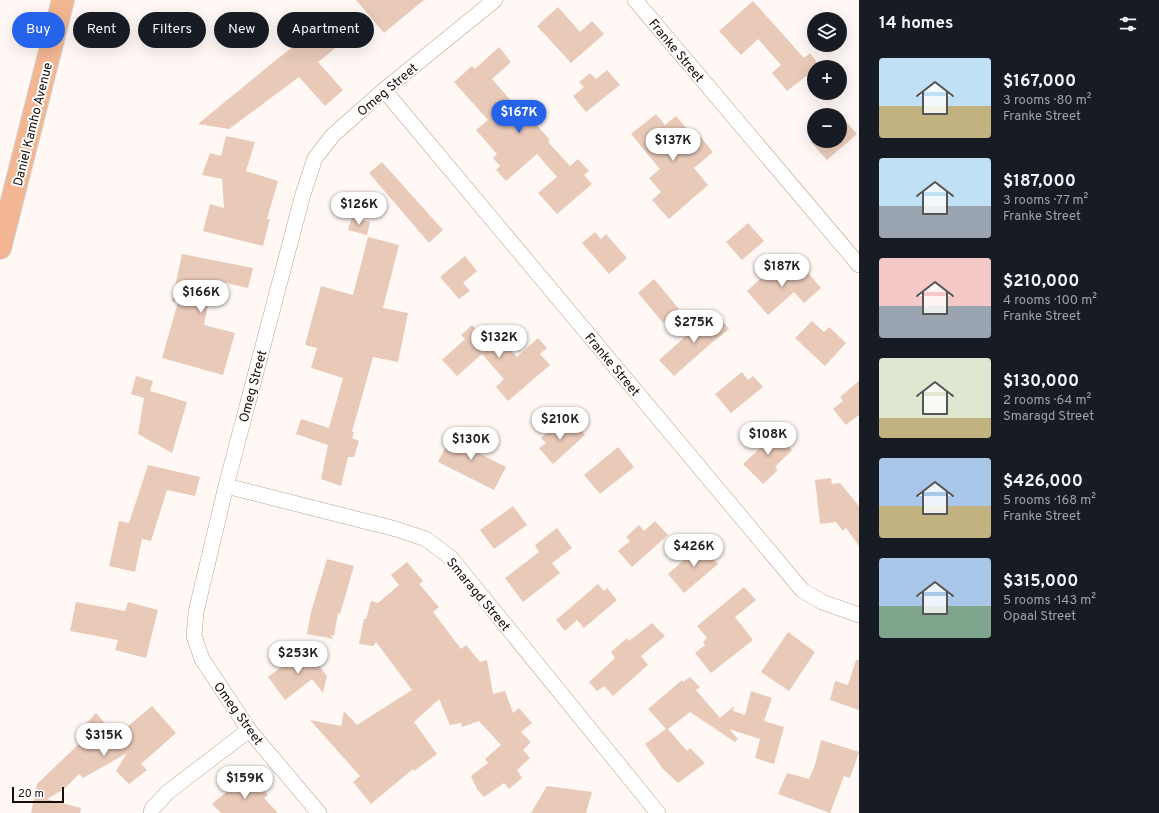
<!DOCTYPE html>
<meta charset="utf-8">
<style>
:root{--surface:#171b24;--page:#20242c;--text:#f1f3f6;--muted:#9ea1a6;--accent:#2563eb}
body{margin:0;font-family:Overpass,sans-serif;background:var(--page);color:var(--text);height:100vh;display:flex;flex-direction:column;font-size:15px;white-space:nowrap}
*{box-sizing:border-box;margin:0}
p{font-size:13px;color:var(--muted)}
.icon{flex:none;width:22px;height:22px;fill:none;stroke:currentColor;stroke-width:2;stroke-linecap:round;stroke-linejoin:round}
.map{position:relative;flex:1;overflow:hidden}
.sheet{display:flex;flex-direction:column;background:var(--surface);width:300px}
.sheet>*{flex:none}
.hud{position:absolute;left:12px;top:12px;width:380px;height:36px;display:flex;gap:8px}
.buttons{position:absolute;left:807px;top:12px;display:grid;gap:8px}
.buttons a{display:grid;place-items:center;width:40px;height:40px;border-radius:50%;background:var(--surface);box-shadow:0 4px 16px #0002;font-size:20px}
.scale{position:absolute;left:12px;bottom:10px;width:52px;box-sizing:border-box;padding-left:4px;border:2px solid #180d08;border-top:0;font-size:11px;line-height:14px;white-space:nowrap;color:#180d08;-webkit-text-stroke:3px #fff;paint-order:stroke}
.price{position:absolute;translate:-50% -34px;padding:0 9px;border-radius:14px;background:#fff;color:#222;font-size:13px;line-height:26px;filter:drop-shadow(0 1px 2px #0008)}
.price::after{content:'';position:absolute;left:50%;top:24px;width:12px;height:9px;margin-left:-6px;background:inherit;clip-path:polygon(0 0,100% 0,50% 100%)}
.price.on{background:var(--accent);color:#fff}
ul{padding:0;list-style:none}
li{display:flex;align-items:center;gap:12px;height:100px;padding:0 20px}
li span{display:grid;place-items:center;flex:none;width:112px;height:80px;border-radius:4px;color:#555}
li>.icon{margin-inline-start:auto}
span .icon{width:48px;height:48px;fill:#fffc;stroke-width:1}
li b{font-size:17px}
h2{display:flex;justify-content:space-between;align-items:center;height:48px;padding:0 20px;font-size:17px}
.pill{padding:0 14px;border-radius:18px;background:var(--surface);box-shadow:0 4px 16px #0002;font-size:14px;line-height:36px}
.pill.on{background:var(--accent);color:#fff}
main{display:flex;flex:1;min-height:0}
.map>svg:first-child{display:block}
.building{fill:#e9cab9}
.lines{fill:none;stroke-linecap:round;stroke-linejoin:round}
.minor-casing{stroke:#bd9f8f;stroke-width:16}
.primary-casing{stroke:#d5d3d3;stroke-width:24}
.minor{stroke:#fff;stroke-width:15}
.primary{stroke:#f2b792;stroke-width:22}
.labels{text-anchor:middle;stroke-width:4;stroke-linejoin:round;paint-order:stroke}
.street-label{font-size:13px;fill:#180d08;stroke:#fff}
</style>
<main>
<div class="map">
<svg width="859" height="813" viewBox="0 0 859 813">
<rect width="100%" height="100%" fill="#fff8f4"/>
<path class="building" d="M356 0H424L384 33Z
M753 1 804 58 810 53 820 66 814 67V70L787 91 772 73 781 65 758 39 741 55 719 31Z
M558 7 580 32 592 21 604 34 571 63 537 26Z
M326 22 342 43 318 62 343 90 325 106 299 77 229 129 198 124 277 59Z
M499 47 511 62 492 79 522 113 529 106 538 117 533 121 550 140 548 142 570 166 578 159 589 171 584 175 592 184 557 214 538 193 557 177 537 154 506 181 496 170 500 166 493 158 497 154 476 130 488 120 454 82 472 66 475 69Z
M607 70 620 85 586 112 573 96 584 87 579 82 590 73 596 79Z
M656 114 665 125 676 116 695 138 699 135 713 152 694 168 708 185 669 219 652 200 661 192 649 178 660 169 631 134Z
M840 115 857 134 827 160 810 141H840Z
M226 136 255 142 246 171 278 181 267 219H270L263 246 203 231 210 204 224 208 222 179 202 175 210 153 221 156Z
M382 162 443 230 429 243 369 173Z
M352 217 370 222 367 235 348 230Z
M748 223 764 241 742 260 726 242Z
M595 232 601 239 606 234 627 258 609 274 582 243Z
M368 237 399 245 383 308 408 313 398 362 373 357 352 432H354L352 438 359 441 354 457H348L341 486 321 479 328 445 296 434 301 419 329 428 343 378 311 368 317 348 305 345 321 286 353 295Z
M182 254 253 268 248 288 213 280 204 325 235 333 223 375 162 358 178 302 172 301Z
M465 256 477 271 463 283 470 291 459 299 440 277Z
M786 263 797 276 805 269 821 288 804 303 794 292 768 315 747 291 776 265 779 269Z
M654 279 679 309 663 323 638 293Z
M714 311 729 329 709 345 674 376 659 360Z
M812 321 824 332 829 327 846 343 825 366 795 338Z
M487 324 517 357 538 338 547 348 540 354 550 365 508 401 496 387 504 379 482 354 457 376 442 360 465 339 461 335 472 325 479 332Z
M742 372 748 380 753 376 763 387 731 413 715 394Z
M136 376 153 381 150 391 187 402 172 453 138 434 144 398 131 394Z
M859 381V415L846 425 833 409 843 401 840 397Z
M574 422 585 435 553 464 539 448 546 443 541 438 558 424 564 431Z
M455 428 474 437 468 448 506 467 494 490 438 462Z
M771 428 792 450 775 467 778 470 763 484 743 464 760 448 755 443Z
M618 447 634 467 600 494 584 475Z
M148 465 200 477 195 496 167 490 151 541 142 539 135 572 109 566 119 521 129 523Z
M831 478 832 484 840 483 859 506V546L846 528 843 531 836 522 820 524 815 480Z
M513 506 527 525 494 549 480 530Z
M655 521 668 535 632 567 618 551 630 541 626 537 639 525 644 531Z
M557 528 572 548 552 563 560 573 523 602 505 578 539 552 535 545Z
M706 541 715 551 710 555 718 564 684 593 668 574Z
M327 559 354 566 340 614 338 613 334 636 330 635 334 639 307 634 311 612Z
M407 562 423 581 419 584 439 607 433 612 461 649 466 645 480 662 487 660 493 694 505 691 513 713 519 708 532 723 521 732 531 742 523 750 530 758 517 770 522 778 509 789 504 783 484 797 477 789 471 776 488 763 485 759 501 745 479 721 462 727 461 723 450 725 439 699 414 722 437 754 414 771 413 769 371 804 353 782 360 776 310 720 341 726 344 711 357 725 412 690 376 642 373 646 359 644 364 619H366L371 601 378 603 399 585 391 575Z
M598 584 604 591 607 588 617 600 584 628 577 620 565 631 556 620Z
M744 587 756 600 735 617 753 640 711 673 695 653 705 645 703 642 707 638 697 626Z
M76 602 125 611 128 602 158 610 146 658 115 650 118 640 70 631Z
M652 623 665 636 641 656 648 665 613 696 604 686 597 691 589 682 615 658 611 652 627 638 629 641Z
M788 632 815 652 789 691 761 672Z
M306 649 327 676 323 693 312 679 285 700 268 677Z
M856 660H859V710L830 700 835 681 848 685Z
M690 677 700 687 696 690 720 718 734 706 733 711 745 715 751 691 772 698 764 721 784 727 774 764 755 758 760 739 729 729 738 739 735 742 690 712 668 729 687 751 690 748 705 763 678 783 663 769 645 744 666 729 648 709 682 680 683 682Z
M152 706 176 733 141 764 147 770 129 784 116 771 127 753 83 778 79 774 64 789 47 799 81 808 80 813H31L37 784 83 740 79 731 96 713 116 736Z
M821 740 859 752 850 778 844 776 830 813 778 794 787 773 809 779 815 765Z
M240 781 244 788 257 781 268 795 264 798 278 813H221L212 804Z
M547 786 592 792 586 813H531Z"/>
<g class="lines">
<g class="minor-casing">
<path id="minor" d="M635 0 859 265
M384 90 802 590 822 602 859 615
M226 486 396 529 426 539 451 558 658 813
M151 813 152 809 168 792 249 730
M319 813 249 730 202 659 194 636 196 612 226 486 303 194 315 158 333 135 384 90 495 0"/>
</g>
<g class="primary-casing">
<path id="primary" d="M0 248 63 0"/>
</g>
<use href="#minor" class="minor"/>
<use href="#primary" class="primary"/>
</g>
<g class="labels">
<g class="street-label">
<text transform="translate(677 50) rotate(50)" y="5">Franke Street</text>
<text transform="translate(387 89) rotate(-40)" y="5">Omeg Street</text>
<text transform="translate(32 124) rotate(-76)" y="5">Daniel Kamho Avenue</text>
<text transform="translate(613 364) rotate(50)" y="5">Franke Street</text>
<text transform="translate(252 386) rotate(-75)" y="5">Omeg Street</text>
<text transform="translate(479 594) rotate(50)" y="5">Smaragd Street</text>
<text transform="translate(239 713) rotate(54)" y="5">Omeg Street</text>
</g>
</g>
</svg>
<div class="buttons">
<a><svg class="icon" aria-label="layers" viewBox="0 0 24 24"><path d="M12 4l9 5-9 5-9-5zM3 14l9 5 9-5"/></svg></a>
<a>+</a>
<a>−</a>
</div>
<div class="scale">20 m</div>
<b class="price on" style="left:519px;top:134px">$167K</b>
<b class="price" style="left:673px;top:162px">$137K</b>
<b class="price" style="left:359px;top:226px">$126K</b>
<b class="price" style="left:782px;top:288px">$187K</b>
<b class="price" style="left:201px;top:314px">$166K</b>
<b class="price" style="left:694px;top:344px">$275K</b>
<b class="price" style="left:499px;top:359px">$132K</b>
<b class="price" style="left:560px;top:441px">$210K</b>
<b class="price" style="left:768px;top:456px">$108K</b>
<b class="price" style="left:471px;top:461px">$130K</b>
<b class="price" style="left:694px;top:568px">$426K</b>
<b class="price" style="left:298px;top:675px">$253K</b>
<b class="price" style="left:104px;top:757px">$315K</b>
<b class="price" style="left:245px;top:800px">$159K</b>
<div class="hud">
<a class="pill on">Buy</a>
<a class="pill">Rent</a>
<a class="pill">Filters</a>
<a class="pill">New</a>
<a class="pill">Apartment</a>
</div>
</div>
<section class="sheet">
<h2>14 homes<svg class="icon" aria-label="filters" viewBox="0 0 24 24"><path d="M4 7h16M4 17h16"/><circle cx="9" cy="7" r="2"/><circle cx="15" cy="17" r="2"/></svg></h2>
<ul>
<li><span style="background:linear-gradient(#bfe0f5 60%,#c2b280 0)"><svg class="icon" aria-label="home" viewBox="0 0 24 24"><path d="M3 11l9-7 9 7M6 9v11h12V9"/></svg></span><div><b>$167,000</b><p>3 rooms · 80 m²</p><p>Franke Street</p></div></li>
<li><span style="background:linear-gradient(#bfe0f5 60%,#9aa5b1 0)"><svg class="icon" aria-label="home" viewBox="0 0 24 24"><path d="M3 11l9-7 9 7M6 9v11h12V9"/></svg></span><div><b>$187,000</b><p>3 rooms · 77 m²</p><p>Franke Street</p></div></li>
<li><span style="background:linear-gradient(#f6c9c9 60%,#9aa5b1 0)"><svg class="icon" aria-label="home" viewBox="0 0 24 24"><path d="M3 11l9-7 9 7M6 9v11h12V9"/></svg></span><div><b>$210,000</b><p>4 rooms · 100 m²</p><p>Franke Street</p></div></li>
<li><span style="background:linear-gradient(#dfe7d0 75%,#c2b280 0)"><svg class="icon" aria-label="home" viewBox="0 0 24 24"><path d="M3 11l9-7 9 7M6 9v11h12V9"/></svg></span><div><b>$130,000</b><p>2 rooms · 64 m²</p><p>Smaragd Street</p></div></li>
<li><span style="background:linear-gradient(#a9c7e8 60%,#c2b280 0)"><svg class="icon" aria-label="home" viewBox="0 0 24 24"><path d="M3 11l9-7 9 7M6 9v11h12V9"/></svg></span><div><b>$426,000</b><p>5 rooms · 168 m²</p><p>Franke Street</p></div></li>
<li><span style="background:linear-gradient(#a9c7e8 60%,#7fa58c 0)"><svg class="icon" aria-label="home" viewBox="0 0 24 24"><path d="M3 11l9-7 9 7M6 9v11h12V9"/></svg></span><div><b>$315,000</b><p>5 rooms · 143 m²</p><p>Opaal Street</p></div></li>
</ul>
</section>
</main>
